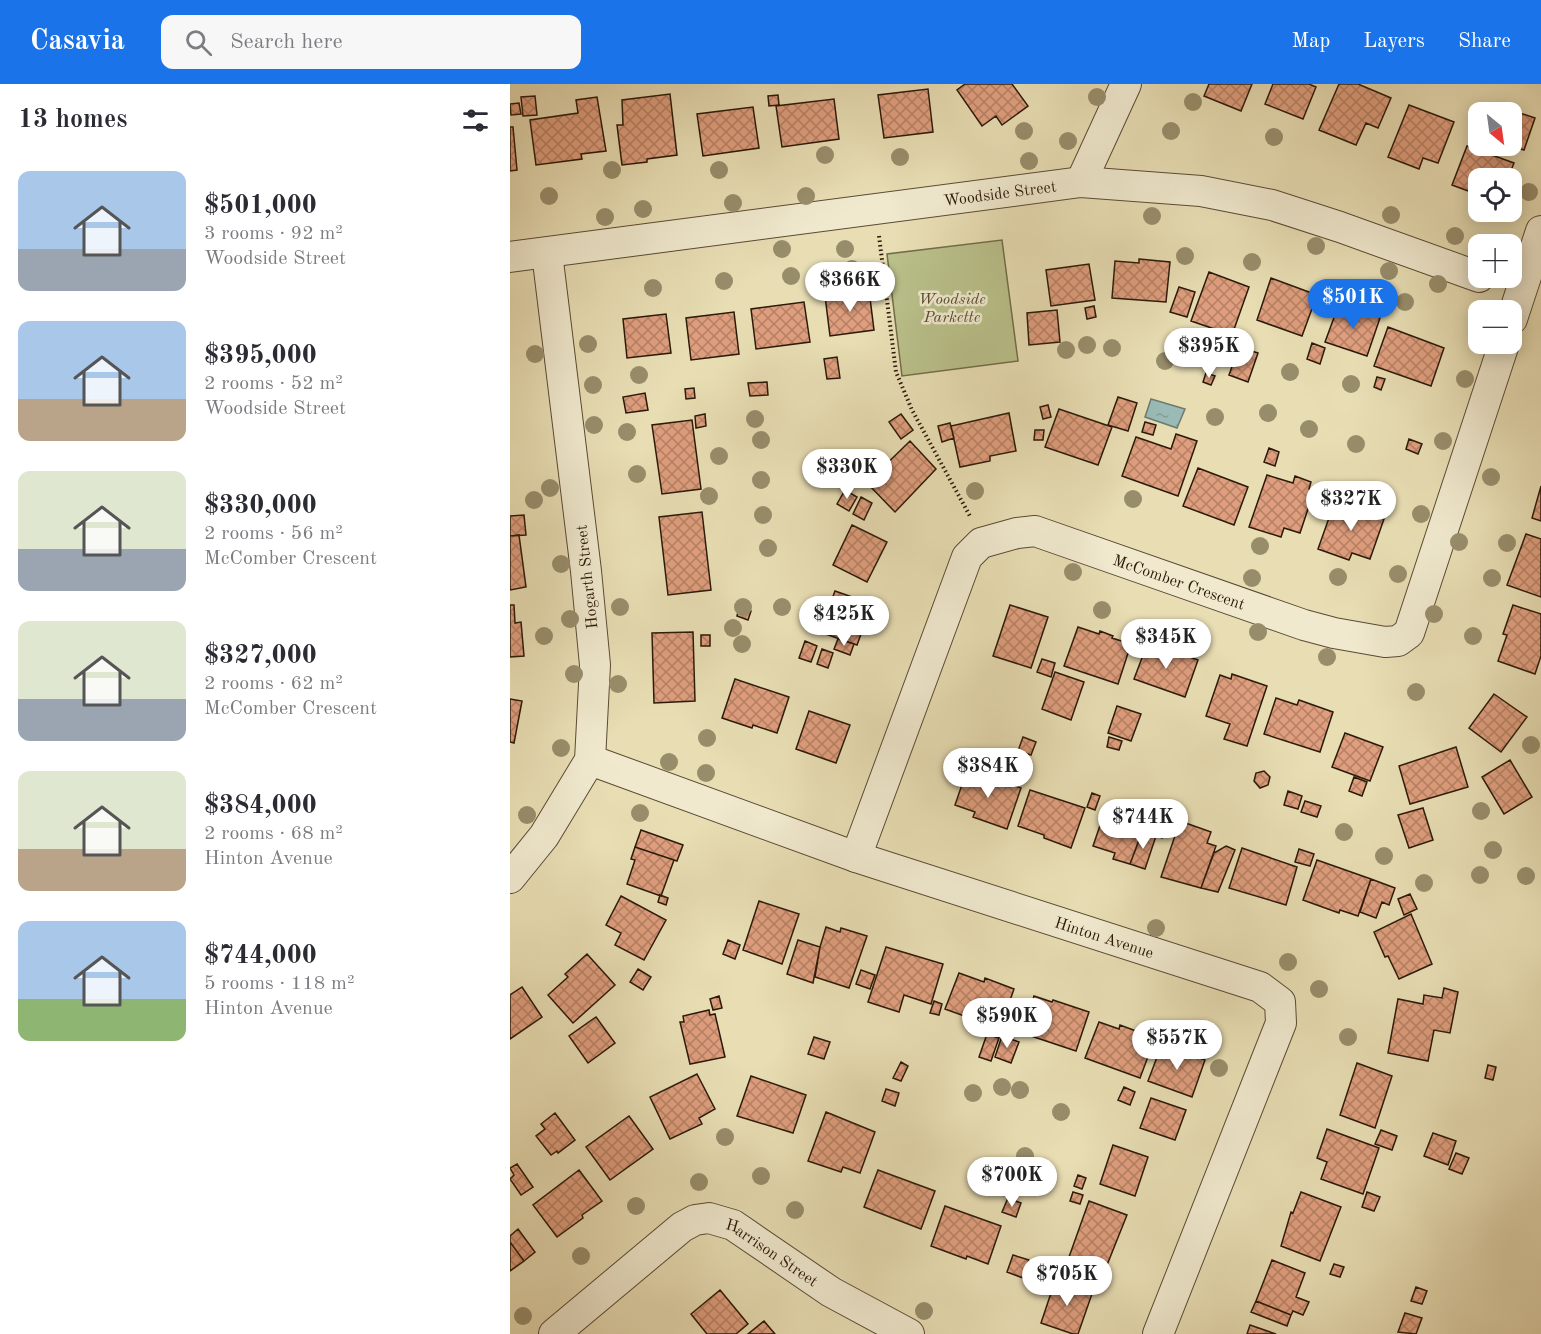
<!DOCTYPE html>
<meta charset="utf-8">
<style>
:root{--surface:#fff;--page:#f7f7f7;--text:#2b2b33;--muted:#7c7c81;--accent:#1a73e8}
body{margin:0;font-family:"Old Standard TT",serif;background:var(--page);color:var(--text);height:100vh;display:flex;flex-direction:column;font-size:22px;white-space:nowrap}
*{box-sizing:border-box;margin:0}
p{font-size:20px;color:var(--muted)}
.icon{flex:none;width:33px;height:33px;fill:none;stroke:currentColor;stroke-width:2;stroke-linecap:round;stroke-linejoin:round}
.map{position:relative;flex:1;overflow:hidden}
.side{display:flex;flex-direction:column;background:var(--surface);width:510px}
.side>*{flex:none}
.needle{width:39px;rotate:151deg}
.controls{position:absolute;left:958px;top:18px;display:grid;gap:12px}
.controls a{display:grid;place-items:center;width:54px;height:54px;border-radius:12px;background:var(--surface);box-shadow:0 3px 15px #0003;font-size:30px}
.price{position:absolute;translate:-50% -51px;padding:0 14px;border-radius:21px;background:#fff;color:#222;font-size:20px;line-height:39px;filter:drop-shadow(0 2px 3px #0008)}
.price::after{content:'';position:absolute;left:50%;top:36px;width:18px;height:14px;margin-left:-9px;background:inherit;clip-path:polygon(0 0,100% 0,50% 100%)}
.price.current{background:var(--accent);color:#fff}
ul{padding:0;list-style:none}
li{display:flex;align-items:center;gap:18px;height:150px;padding:0 18px}
li span{display:grid;place-items:center;flex:none;width:168px;height:120px;border-radius:12px;color:#555}
li>.icon{margin-inline-start:auto}
span .icon{width:72px;height:72px;fill:#fffc;stroke-width:1}
li b{font-size:26px}
h2{display:flex;justify-content:space-between;align-items:center;height:72px;padding:0 18px;font-size:26px}
header{display:flex;align-items:center;gap:36px;box-sizing:border-box;height:84px;padding:0 30px;background:var(--accent);color:#fff}
header strong{font-size:28px}
nav{display:flex;gap:33px;margin-inline-start:auto;font-size:21px}
.search{width:420px;height:54px;background:var(--page);display:flex;align-items:center;gap:15px;box-sizing:border-box;padding:0 21px;border-radius:12px;color:var(--muted);font-size:22px}
main{display:flex;flex:1;min-height:0}
.map>svg:first-child{display:block}
.park{fill:#b9c08a;stroke:#726c4a;stroke-width:1.5}
.water{fill:url(#water-ripples);stroke:#6d7a70;stroke-width:1.5}
.building{fill:url(#building-cross-hatch);stroke:#2b1909;stroke-width:1.5}
.lines{fill:none;stroke-linecap:round;stroke-linejoin:round}
.minor-casing{stroke:#5a4a34;stroke-width:32}
.path{stroke:#2b1909;stroke-width:4;stroke-dasharray:1.5 3;stroke-linecap:butt}
.minor{stroke:#f0e9ce;stroke-width:30}
.tree{fill:#988d6b}
.labels{text-anchor:middle;stroke-width:5;stroke-linejoin:round;paint-order:stroke}
.street-label{font-size:16px;fill:#2b1909;stroke:#f0e9ce}
.park-label{font-size:16px;font-style:italic;fill:#564b30;stroke:#f0e9ce}
</style>
<header>
<strong>Casavia</strong>
<div class="search"><svg class="icon" aria-label="search" viewBox="0 0 24 24"><circle cx="10" cy="10" r="6"/><path d="M15 15l6 6"/></svg>Search here</div>
<nav><a>Map</a><a>Layers</a><a>Share</a></nav>
</header>
<main>
<section class="side">
<h2>13 homes<svg class="icon" aria-label="filters" viewBox="0 0 24 24"><path d="M4 7h16M4 17h16"/><circle cx="9" cy="7" r="2"/><circle cx="15" cy="17" r="2"/></svg></h2>
<ul>
<li><span style="background:linear-gradient(#a9c7e8 65%,#9aa5b1 0)"><svg class="icon" aria-label="home" viewBox="0 0 24 24"><path d="M3 11l9-7 9 7M6 9v11h12V9"/></svg></span><div><b>$501,000</b><p>3 rooms · 92 m²</p><p>Woodside Street</p></div></li>
<li><span style="background:linear-gradient(#a9c7e8 65%,#b9a48a 0)"><svg class="icon" aria-label="home" viewBox="0 0 24 24"><path d="M3 11l9-7 9 7M6 9v11h12V9"/></svg></span><div><b>$395,000</b><p>2 rooms · 52 m²</p><p>Woodside Street</p></div></li>
<li><span style="background:linear-gradient(#dfe7d0 65%,#9aa5b1 0)"><svg class="icon" aria-label="home" viewBox="0 0 24 24"><path d="M3 11l9-7 9 7M6 9v11h12V9"/></svg></span><div><b>$330,000</b><p>2 rooms · 56 m²</p><p>McComber Crescent</p></div></li>
<li><span style="background:linear-gradient(#dfe7d0 65%,#9aa5b1 0)"><svg class="icon" aria-label="home" viewBox="0 0 24 24"><path d="M3 11l9-7 9 7M6 9v11h12V9"/></svg></span><div><b>$327,000</b><p>2 rooms · 62 m²</p><p>McComber Crescent</p></div></li>
<li><span style="background:linear-gradient(#dfe7d0 65%,#b9a48a 0)"><svg class="icon" aria-label="home" viewBox="0 0 24 24"><path d="M3 11l9-7 9 7M6 9v11h12V9"/></svg></span><div><b>$384,000</b><p>2 rooms · 68 m²</p><p>Hinton Avenue</p></div></li>
<li><span style="background:linear-gradient(#a9c7e8 65%,#8fb573 0)"><svg class="icon" aria-label="home" viewBox="0 0 24 24"><path d="M3 11l9-7 9 7M6 9v11h12V9"/></svg></span><div><b>$744,000</b><p>5 rooms · 118 m²</p><p>Hinton Avenue</p></div></li>
</ul>
</section>
<div class="map">
<svg width="1031" height="1250" viewBox="0 0 1031 1250">
<defs>
<pattern id="water-ripples" width="26" height="14" patternUnits="userSpaceOnUse" patternTransform="scale(1.5)"><rect width="26" height="14" fill="#99bab5"/><path d="M2 4q2-2 4 0t4 0M15 11q2-2 4 0t4 0" fill="none" stroke="#849f9a"/></pattern>
<pattern id="building-cross-hatch" width="8" height="8" patternUnits="userSpaceOnUse" patternTransform="scale(1.5)"><rect width="8" height="8" fill="#df9e7d"/><path d="M0 0l8 8M0 8l8-8" fill="none" stroke="#b58065"/></pattern>
</defs>
<rect width="100%" height="100%" fill="#e8ddb3"/>
<filter id="stains"><feTurbulence type="fractalNoise" baseFrequency=".00333" numOctaves="4"/><feColorMatrix values="0 0 0 0 .2 0 0 0 0 .09 0 0 0 0 .02 0 0 0 .5 -.17"/></filter>
<radialGradient id="worn" r=".72"><stop offset=".6" stop-color="#630" stop-opacity="0"/><stop offset="1" stop-color="#630" stop-opacity=".3"/></radialGradient>
<path class="park" d="M492 156 508 277 392 292 377 170Z"/>
<path class="water" d="M641 315 675 325 667 344 635 333Z"/>
<path class="building" d="M455 0H502L518 22 492 41 486 32 472 42 447 6Z
M699 0H742L731 27 694 12Z
M763 0H799L806 3 793 35 755 20Z
M829 0H848L881 14 868 44 856 39 846 61 809 46Z
M418 5 423 48 374 54 368 11Z
M160 10 167 71 137 75V78L112 81 107 41H113L112 16Z
M268 11 269 21 259 22 258 12Z
M25 12 27 31 13 32 11 13Z
M87 13 96 67 71 70 72 75 26 81 20 36 68 29 66 16Z
M324 15 329 55 272 63 266 22Z
M9 19 11 30 1 31 0 20Z
M899 21 944 38 928 79 913 74 909 85 878 73Z
M986 21 1025 34 1014 66 1001 62 1002 28H984Z
M243 23 249 64 193 72 187 30Z
M0 43H3L7 86 0 87Z
M957 62 1004 79 998 94H969V114L960 110 961 108 942 101Z
M629 175 660 178 656 218 602 214 605 177 629 179Z
M579 180 585 216 541 222 536 186Z
M699 188 739 203 722 251 681 237Z
M761 194 807 211 792 252 747 236Z
M669 203 685 208 677 233 660 228Z
M359 206 364 246 320 252 315 212Z
M294 218 300 258 246 265 241 225Z
M829 220 870 234 857 272 815 258Z
M584 222 586 233 577 235 575 224Z
M547 226 550 258 519 261 517 229Z
M224 228 229 270 181 276 176 234Z
M156 230 161 269 117 274 113 235Z
M878 243 934 264 921 302 864 282Z
M802 259 815 264 810 280 797 275Z
M729 263 748 269 738 298 719 291Z
M327 273 330 294 317 295 314 275Z
M696 289 705 292 701 301 693 298Z
M867 293 875 295 871 306 864 303Z
M257 298 258 311 240 312 238 299Z
M184 304 185 314 176 315 175 305Z
M135 309 138 326 116 329 113 313Z
M608 313 627 319 618 347 598 341Z
M538 321 541 333 533 335 530 323Z
M549 325 602 343 588 381 535 363Z
M499 329 506 367 480 372V377L450 383 441 342Z
M195 330 196 342 186 344 185 332Z
M391 330 403 346 391 355 379 338Z
M182 336 191 405 152 410 142 341Z
M635 338 646 341 643 351 632 348Z
M440 339 444 354 432 358 428 342Z
M525 346H534L533 356H524Z
M666 350 687 357 668 412 612 392 626 353 661 365Z
M899 355 912 360 908 370 896 365Z
M400 357 426 385 385 428 357 399Z
M759 364 769 368 765 382 754 378Z
M688 384 738 403 724 441 673 422Z
M757 391 783 399 785 392 801 398 799 405 804 407 790 449 774 444 771 453 739 443Z
M1031 402V437L1022 434Z
M335 406 347 413 339 427 327 420Z
M351 413 362 419 354 436 343 430Z
M825 417 874 435 860 475 842 469 839 476 808 465Z
M192 428 201 506 158 511 149 433Z
M14 431 16 451 0 452V432Z
M342 441 377 458 357 498 323 481Z
M1016 450 1031 455V513L997 501Z
M9 451 16 503 0 506V452Z
M325 507 362 520 347 561 310 548Z
M0 521H4L5 539 11 538 14 572 0 573Z
M500 521 538 533 521 584 483 572Z
M1003 521 1031 530V572L1025 590 988 577 997 551 993 550Z
M229 524 241 527 238 536 227 532Z
M568 543 589 550 590 547 603 552 602 554 621 560 608 600 554 582Z
M183 548 185 617 144 619 142 549Z
M191 551H200V562H191Z
M328 555 344 560 340 571 324 565Z
M295 557 307 562 301 578 289 574Z
M638 558 688 576 675 613 624 595Z
M312 565 323 569 318 584 307 580Z
M532 575 545 579 541 593 527 588Z
M545 588 574 598 561 636 532 625Z
M722 590 757 602 737 662 714 655 720 640 696 632 710 591 721 595Z
M225 595 279 613 267 649 243 641 242 644 212 634Z
M984 610 1017 633 991 668 959 644Z
M766 614 787 621 789 616 823 628 810 668 754 650Z
M0 615 12 617 4 659 0 658Z
M607 622 631 630 621 657 598 649Z
M299 627 340 641 326 679 286 665Z
M835 649 873 663 860 697 822 683Z
M513 653 526 658 521 671 508 667Z
M599 653 612 657 609 666 597 663Z
M946 663 958 703 900 720 889 682Z
M1000 676 1022 713 994 730 972 693Z
M457 686 511 704 497 745 463 733 465 728 445 721Z
M754 687 760 693 758 701 750 704 744 697 746 689Z
M844 693 857 698 852 712 839 707Z
M520 706 575 724 561 764 534 754V751L508 742Z
M778 707 792 712 788 725 774 721Z
M582 709 590 712 585 726 577 723Z
M795 717 811 722 807 733 791 728Z
M596 724 636 738 620 780 603 775 605 769 583 762Z
M913 724 923 756 899 764 888 731Z
M670 737 701 748 697 759 706 762 691 804 651 793Z
M647 743 655 745 652 754 645 751Z
M131 746 173 761 167 777 125 763Z
M632 748 646 752 635 785 620 780Z
M716 762 725 766 708 808 691 804 704 769Z
M125 763 164 776 151 812 117 800 125 776 121 775Z
M732 764 787 783 776 821 719 804Z
M789 765 804 770 800 782 785 778Z
M807 776 861 795 848 832 830 826 829 829 793 816Z
M861 795 885 804 879 821 872 818 866 834 850 828Z
M900 810 907 825 894 831 888 815Z
M150 811 158 814 156 821 148 818Z
M111 812 156 836 134 876 105 861 111 849 96 841Z
M249 817 289 830 272 880 233 866Z
M901 830 922 880 889 895 878 872 875 873 864 848Z
M316 843 330 848 331 844 357 852 339 904 305 893 310 863Z
M218 856 230 861 225 875 213 870Z
M288 856 310 863 303 899 277 890Z
M376 863 433 880 421 920 394 911 389 928 358 918Z
M77 870 105 901 63 939 38 911 58 893 55 890Z
M128 885 141 893 133 906 120 898Z
M351 886 365 891 360 905 346 900Z
M449 889 474 898 475 894 504 905 490 945 435 925Z
M12 903 32 933 0 955V911Z
M934 904 948 908 940 949 924 946 918 977 878 969 888 915 913 920 914 911 932 914Z
M209 912 212 924 203 926 200 915Z
M524 912 542 918 543 916 579 928 566 967 512 949Z
M424 917 432 920 429 931 420 929Z
M199 926 200 931 205 930 215 973 180 980 170 938H174L173 932Z
M86 933 105 959 78 979 59 952Z
M589 938 609 945 610 941 645 954 630 994 575 974Z
M477 950 489 954 481 977 469 973Z
M492 952 509 958 501 979 485 973Z
M304 953 320 958 314 975 298 970Z
M652 960 695 976 682 1013 638 997Z
M391 978 398 982 391 997 383 994Z
M847 979 882 992 865 1044 830 1031Z
M978 981 986 983 983 996 975 994Z
M187 990 205 1025 189 1034 192 1040 160 1055 140 1013Z
M241 992 296 1011 283 1049 227 1032Z
M614 1003 625 1008 620 1021 608 1016Z
M376 1005 389 1009 385 1022 372 1017Z
M641 1014 676 1026 665 1056 630 1044Z
M316 1028 365 1048 350 1089 333 1083 331 1088 298 1077Z
M45 1029 65 1056 48 1069 47 1067 41 1071 26 1052 35 1045 31 1040Z
M119 1032 143 1065 100 1096 76 1063Z
M817 1045 869 1064 853 1110 811 1095 817 1078 807 1074Z
M871 1046 887 1052 882 1066 865 1060Z
M923 1049 946 1057 938 1081 914 1072Z
M603 1061 638 1073 625 1112 590 1100Z
M946 1069 959 1074 952 1090 939 1085Z
M7 1080 23 1103 11 1111 0 1095 4 1091 0 1084Z
M69 1086 92 1117 72 1131 73 1134 47 1153 23 1121Z
M368 1086 425 1107 411 1145 354 1123Z
M568 1091 576 1094 572 1105 564 1102Z
M563 1108 573 1111 570 1120 560 1117Z
M791 1108 831 1123 810 1177 771 1162 781 1128 783 1129Z
M857 1108 870 1113 864 1127 852 1123Z
M498 1114 511 1119 506 1133 492 1128Z
M579 1117 617 1131 595 1186 559 1173Z
M435 1122 491 1142 478 1180 457 1172 456 1175 421 1162Z
M8 1145 25 1168 14 1177 0 1158V1152Z
M0 1158 14 1177 0 1187Z
M503 1171 519 1176 513 1194 497 1188Z
M762 1176 795 1189 786 1213 799 1218 793 1231 783 1227 781 1231 746 1217Z
M824 1180 834 1183 830 1193 820 1190Z
M546 1194 583 1207 568 1250H563L531 1239Z
M906 1203 917 1207 912 1220 901 1217Z
M210 1206 238 1240 226 1250H197L181 1230Z
M746 1217 781 1231 777 1242 741 1228Z
M895 1229 912 1234 906 1250 888 1248Z
M254 1237 265 1250H238Z
M740 1241 766 1250H737Z"/>
<g class="lines">
<g class="minor-casing">
<g id="minor">
<path d="M571 98 616 0"/>
<path id="s1" d="M0 173 571 98 691 107 762 121 830 143 969 193"/>
<path d="M1002 235 1031 147"/>
<path id="s2" d="M80 676 346 773 750 903 770 918 771 939 648 1250"/>
<path id="s3" d="M346 773 457 473 471 459 507 449 525 447 794 541 824 549 875 558 888 557 899 549 994 260"/>
<path d="M0 794 34 752 80 676 85 581 76 487 37 169"/>
<path id="s4" d="M44 1250 172 1143 185 1136 199 1134 223 1141 321 1208 399 1250"/>
</g>
</g>
<path class="path" d="M369 152 386 288 402 326 461 434"/>
<use href="#minor" class="minor"/>
</g>
<g class="tree">
<circle cx="587" cy="13" r="9"/>
<circle cx="683" cy="18" r="9"/>
<circle cx="514" cy="47" r="9"/>
<circle cx="661" cy="47" r="9"/>
<circle cx="764" cy="53" r="9"/>
<circle cx="558" cy="57" r="9"/>
<circle cx="315" cy="71" r="9"/>
<circle cx="390" cy="73" r="9"/>
<circle cx="519" cy="77" r="9"/>
<circle cx="102" cy="86" r="9"/>
<circle cx="209" cy="86" r="9"/>
<circle cx="1019" cy="108" r="9"/>
<circle cx="39" cy="112" r="9"/>
<circle cx="296" cy="112" r="9"/>
<circle cx="223" cy="119" r="9"/>
<circle cx="133" cy="125" r="9"/>
<circle cx="881" cy="131" r="9"/>
<circle cx="642" cy="132" r="9"/>
<circle cx="95" cy="133" r="9"/>
<circle cx="945" cy="152" r="9"/>
<circle cx="806" cy="162" r="9"/>
<circle cx="272" cy="165" r="9"/>
<circle cx="335" cy="165" r="9"/>
<circle cx="675" cy="172" r="9"/>
<circle cx="742" cy="178" r="9"/>
<circle cx="342" cy="185" r="9"/>
<circle cx="879" cy="187" r="9"/>
<circle cx="281" cy="192" r="9"/>
<circle cx="214" cy="197" r="9"/>
<circle cx="928" cy="200" r="9"/>
<circle cx="143" cy="204" r="9"/>
<circle cx="895" cy="218" r="9"/>
<circle cx="78" cy="260" r="9"/>
<circle cx="577" cy="261" r="9"/>
<circle cx="602" cy="264" r="9"/>
<circle cx="556" cy="266" r="9"/>
<circle cx="25" cy="270" r="9"/>
<circle cx="655" cy="277" r="9"/>
<circle cx="780" cy="288" r="9"/>
<circle cx="129" cy="291" r="9"/>
<circle cx="955" cy="295" r="9"/>
<circle cx="841" cy="300" r="9"/>
<circle cx="83" cy="301" r="9"/>
<circle cx="758" cy="329" r="9"/>
<circle cx="705" cy="333" r="9"/>
<circle cx="245" cy="335" r="9"/>
<circle cx="84" cy="341" r="9"/>
<circle cx="799" cy="345" r="9"/>
<circle cx="117" cy="348" r="9"/>
<circle cx="251" cy="356" r="9"/>
<circle cx="933" cy="357" r="9"/>
<circle cx="846" cy="360" r="9"/>
<circle cx="209" cy="372" r="9"/>
<circle cx="127" cy="390" r="9"/>
<circle cx="981" cy="393" r="9"/>
<circle cx="251" cy="396" r="9"/>
<circle cx="40" cy="404" r="9"/>
<circle cx="465" cy="407" r="9"/>
<circle cx="199" cy="412" r="9"/>
<circle cx="623" cy="415" r="9"/>
<circle cx="24" cy="416" r="9"/>
<circle cx="911" cy="430" r="9"/>
<circle cx="253" cy="431" r="9"/>
<circle cx="949" cy="458" r="9"/>
<circle cx="997" cy="459" r="9"/>
<circle cx="750" cy="462" r="9"/>
<circle cx="258" cy="464" r="9"/>
<circle cx="51" cy="480" r="9"/>
<circle cx="563" cy="488" r="9"/>
<circle cx="888" cy="490" r="9"/>
<circle cx="828" cy="493" r="9"/>
<circle cx="742" cy="494" r="9"/>
<circle cx="982" cy="494" r="9"/>
<circle cx="110" cy="523" r="9"/>
<circle cx="233" cy="523" r="9"/>
<circle cx="272" cy="523" r="9"/>
<circle cx="592" cy="526" r="9"/>
<circle cx="924" cy="530" r="9"/>
<circle cx="60" cy="535" r="9"/>
<circle cx="223" cy="544" r="9"/>
<circle cx="748" cy="548" r="9"/>
<circle cx="34" cy="552" r="9"/>
<circle cx="963" cy="552" r="9"/>
<circle cx="232" cy="560" r="9"/>
<circle cx="817" cy="573" r="9"/>
<circle cx="64" cy="590" r="9"/>
<circle cx="108" cy="600" r="9"/>
<circle cx="906" cy="608" r="9"/>
<circle cx="197" cy="654" r="9"/>
<circle cx="1021" cy="661" r="9"/>
<circle cx="51" cy="664" r="9"/>
<circle cx="159" cy="678" r="9"/>
<circle cx="196" cy="689" r="9"/>
<circle cx="971" cy="727" r="9"/>
<circle cx="130" cy="729" r="9"/>
<circle cx="17" cy="731" r="9"/>
<circle cx="834" cy="748" r="9"/>
<circle cx="983" cy="766" r="9"/>
<circle cx="874" cy="772" r="9"/>
<circle cx="970" cy="791" r="9"/>
<circle cx="1016" cy="792" r="9"/>
<circle cx="914" cy="799" r="9"/>
<circle cx="646" cy="844" r="9"/>
<circle cx="778" cy="878" r="9"/>
<circle cx="809" cy="905" r="9"/>
<circle cx="838" cy="953" r="9"/>
<circle cx="709" cy="984" r="9"/>
<circle cx="492" cy="1003" r="9"/>
<circle cx="510" cy="1006" r="9"/>
<circle cx="463" cy="1009" r="9"/>
<circle cx="551" cy="1028" r="9"/>
<circle cx="215" cy="1053" r="9"/>
<circle cx="515" cy="1072" r="9"/>
<circle cx="251" cy="1092" r="9"/>
<circle cx="189" cy="1098" r="9"/>
<circle cx="126" cy="1122" r="9"/>
<circle cx="285" cy="1126" r="9"/>
<circle cx="71" cy="1172" r="9"/>
<circle cx="414" cy="1227" r="9"/>
<circle cx="13" cy="1232" r="9"/>
</g>
<g class="labels">
<g class="street-label">
<text dy="6" stroke="none"><textPath href="#s1" startOffset="494">Woodside Street</textPath></text>
<text transform="translate(76 493) rotate(-96)" y="6">Hogarth Street</text>
<text dy="6" stroke="none"><textPath href="#s3" startOffset="548">McComber Crescent</textPath></text>
<text dy="6" stroke="none"><textPath href="#s2" startOffset="544">Hinton Avenue</textPath></text>
<text dy="6" stroke="none"><textPath href="#s4" startOffset="268">Harrison Street</textPath></text>
</g>
<g class="park-label">
<text x="442" y="220">Woodside<tspan x="442" dy="18">Parkette</tspan></text>
</g>
</g>
<rect width="100%" height="100%" filter="url(#stains)"/>
<rect width="100%" height="100%" fill="url(#worn)"/>
</svg>
<div class="controls">
<a><svg class="needle" viewBox="-14 -14 28 28"><path d="M0-13l5 13h-10z" fill="#e53935"/><path d="M0 13l5-13h-10z" fill="#7c7c81"/></svg></a>
<a><svg class="icon" aria-label="locate" viewBox="0 0 24 24"><circle cx="12" cy="12" r="6"/><path d="M12 2v4M12 18v4M2 12h4M18 12h4"/></svg></a>
<a>+</a>
<a>−</a>
</div>
<b class="price" style="left:340px;top:229px">$366K</b>
<b class="price current" style="left:843px;top:246px">$501K</b>
<b class="price" style="left:699px;top:295px">$395K</b>
<b class="price" style="left:337px;top:416px">$330K</b>
<b class="price" style="left:841px;top:448px">$327K</b>
<b class="price" style="left:334px;top:563px">$425K</b>
<b class="price" style="left:656px;top:586px">$345K</b>
<b class="price" style="left:478px;top:715px">$384K</b>
<b class="price" style="left:633px;top:766px">$744K</b>
<b class="price" style="left:497px;top:965px">$590K</b>
<b class="price" style="left:667px;top:987px">$557K</b>
<b class="price" style="left:502px;top:1124px">$700K</b>
<b class="price" style="left:557px;top:1223px">$705K</b>
</div>
</main>
